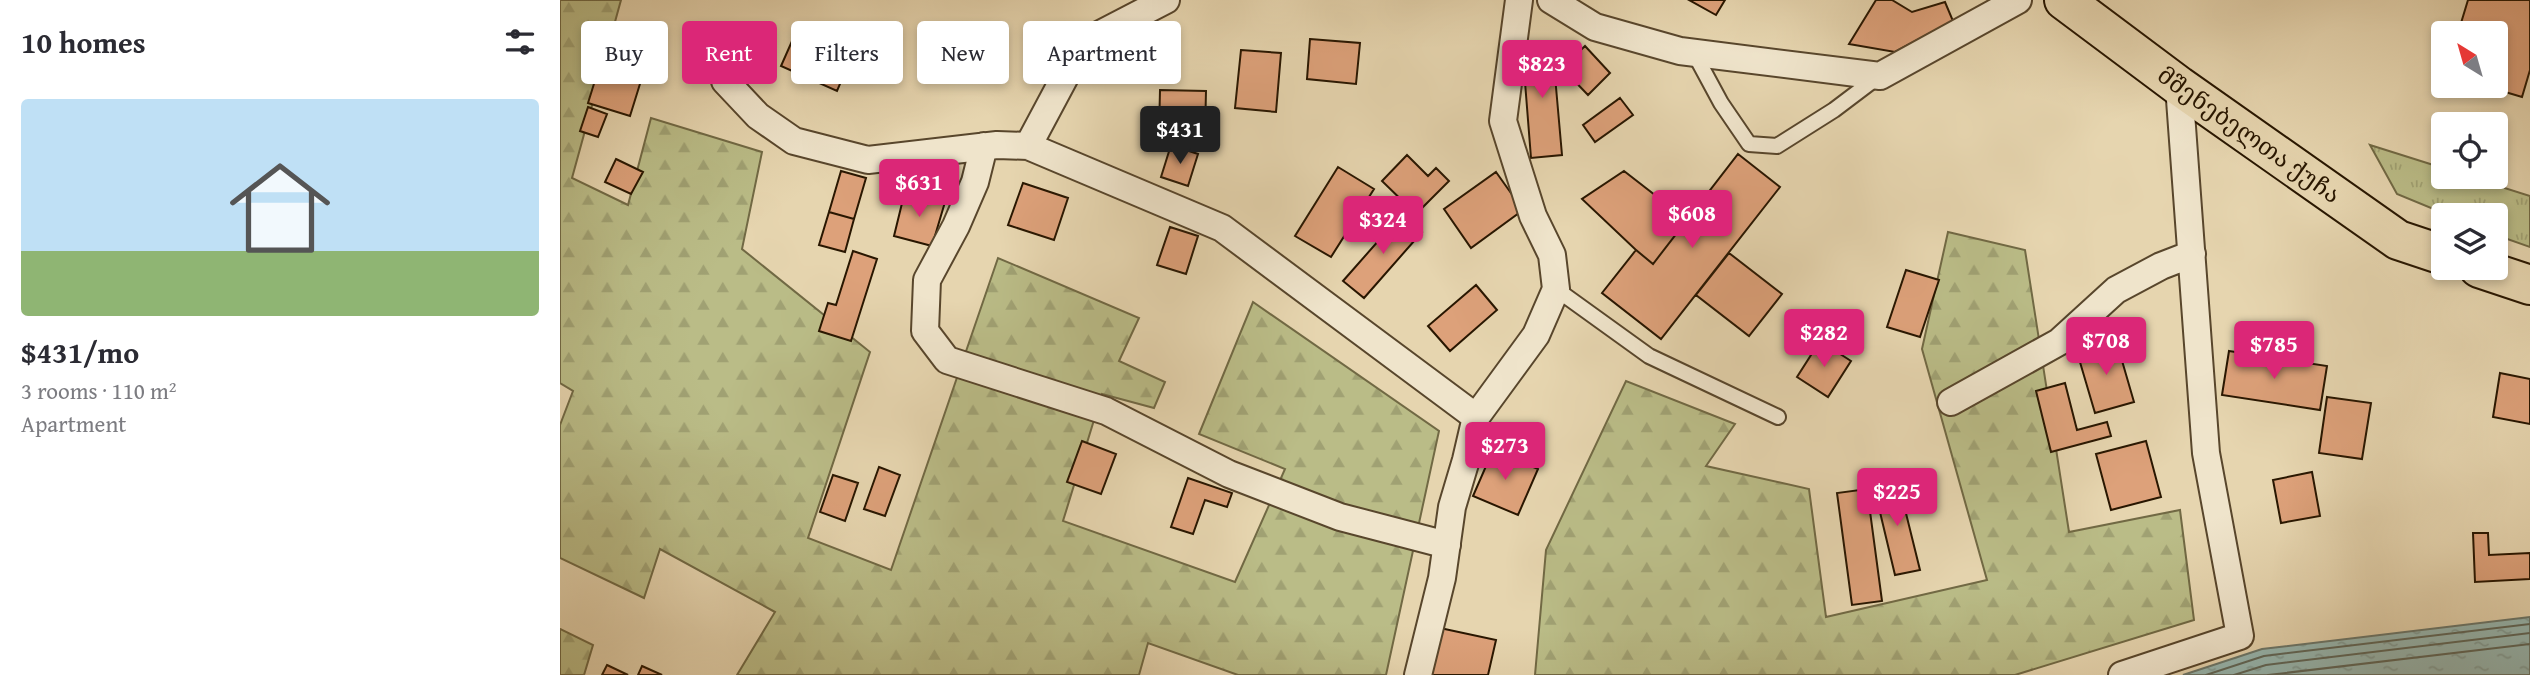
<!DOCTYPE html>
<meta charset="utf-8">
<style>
:root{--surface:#fff;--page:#f7f7f7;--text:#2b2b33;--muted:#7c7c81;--accent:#db2777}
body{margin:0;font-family:"Gentium Book Plus","Noto Serif Georgian",serif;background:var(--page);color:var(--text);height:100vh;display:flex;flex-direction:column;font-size:26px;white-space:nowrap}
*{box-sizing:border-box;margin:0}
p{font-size:23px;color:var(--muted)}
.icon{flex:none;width:38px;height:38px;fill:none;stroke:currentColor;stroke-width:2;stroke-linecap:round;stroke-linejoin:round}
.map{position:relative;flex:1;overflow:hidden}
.details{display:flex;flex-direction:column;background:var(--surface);width:560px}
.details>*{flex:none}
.top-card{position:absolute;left:21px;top:21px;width:665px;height:63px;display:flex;gap:14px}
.needle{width:46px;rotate:323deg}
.controls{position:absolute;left:1871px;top:21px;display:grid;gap:14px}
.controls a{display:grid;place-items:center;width:77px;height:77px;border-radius:7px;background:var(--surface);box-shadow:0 4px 10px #0003;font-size:35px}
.price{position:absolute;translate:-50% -60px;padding:0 16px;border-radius:7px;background:var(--accent);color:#fff;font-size:23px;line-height:46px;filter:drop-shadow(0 2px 4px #0008)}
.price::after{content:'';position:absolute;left:50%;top:42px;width:21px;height:16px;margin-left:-10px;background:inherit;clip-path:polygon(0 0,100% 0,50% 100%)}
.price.current{background:#222;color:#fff}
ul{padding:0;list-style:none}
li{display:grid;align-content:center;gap:14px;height:371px;padding:0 21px}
li span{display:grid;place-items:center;height:217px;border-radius:7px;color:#555}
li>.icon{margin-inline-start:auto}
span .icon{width:126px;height:126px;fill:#fffc;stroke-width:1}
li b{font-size:30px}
h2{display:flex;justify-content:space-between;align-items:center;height:84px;padding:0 21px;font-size:30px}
.pill{padding:0 24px;border-radius:7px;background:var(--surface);box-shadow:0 4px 10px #0003;font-size:24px;line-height:63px}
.pill.current{background:var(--accent);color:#fff}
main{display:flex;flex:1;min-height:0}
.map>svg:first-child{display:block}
.grass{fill:url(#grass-tufts);stroke:#716944;stroke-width:2}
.forest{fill:url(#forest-firs);stroke:#716944;stroke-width:2}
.water{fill:url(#water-ripples);stroke:#6b776b;stroke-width:2}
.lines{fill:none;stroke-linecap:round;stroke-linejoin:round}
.shore{stroke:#606759;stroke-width:2}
.building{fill:#dda17a;stroke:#281600;stroke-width:2}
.service-casing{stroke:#58462c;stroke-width:18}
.minor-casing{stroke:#58462c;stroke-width:30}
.primary-casing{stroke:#281600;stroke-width:42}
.service{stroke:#efe4cb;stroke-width:14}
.minor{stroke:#efe4cb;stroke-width:26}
.primary{stroke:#e6d5af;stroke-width:38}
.labels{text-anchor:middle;stroke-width:5;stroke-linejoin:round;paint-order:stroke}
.street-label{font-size:24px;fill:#281600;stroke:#efe4cb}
</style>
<main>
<section class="details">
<h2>10 homes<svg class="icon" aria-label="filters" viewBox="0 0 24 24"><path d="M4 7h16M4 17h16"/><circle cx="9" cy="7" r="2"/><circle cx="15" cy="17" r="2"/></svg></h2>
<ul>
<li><span style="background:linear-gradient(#bfe0f5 70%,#8fb573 0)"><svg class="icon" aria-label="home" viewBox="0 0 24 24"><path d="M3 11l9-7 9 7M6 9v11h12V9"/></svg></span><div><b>$431/mo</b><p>3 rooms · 110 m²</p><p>Apartment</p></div></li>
</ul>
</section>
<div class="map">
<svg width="1970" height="675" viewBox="0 0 1970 675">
<defs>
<pattern id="grass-tufts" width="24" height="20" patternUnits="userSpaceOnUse" patternTransform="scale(1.75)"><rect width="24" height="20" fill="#babc87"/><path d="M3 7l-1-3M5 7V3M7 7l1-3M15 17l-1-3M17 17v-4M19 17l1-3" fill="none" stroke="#a0a173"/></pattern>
<pattern id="forest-firs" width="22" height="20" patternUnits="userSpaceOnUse" patternTransform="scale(1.75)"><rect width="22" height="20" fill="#babc87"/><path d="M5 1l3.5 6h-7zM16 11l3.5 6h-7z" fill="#a0a173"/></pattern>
<pattern id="water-ripples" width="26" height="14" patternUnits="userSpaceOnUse" patternTransform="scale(1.75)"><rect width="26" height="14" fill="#97b8b2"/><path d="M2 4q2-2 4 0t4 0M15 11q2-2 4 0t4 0" fill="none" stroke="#829d97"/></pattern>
</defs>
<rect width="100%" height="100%" fill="#e6d5af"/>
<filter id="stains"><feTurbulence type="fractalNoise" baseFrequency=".00286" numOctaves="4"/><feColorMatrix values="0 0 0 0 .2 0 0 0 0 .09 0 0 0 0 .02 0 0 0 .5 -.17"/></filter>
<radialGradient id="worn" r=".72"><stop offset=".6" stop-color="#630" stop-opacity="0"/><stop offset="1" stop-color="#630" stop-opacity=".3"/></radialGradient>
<path class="grass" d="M1810 145 1883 168V177H1910L1970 196V247L1936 235V215H1888L1837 194Z"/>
<path class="forest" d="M0 0H61L12 178 68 205 91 118 202 152 182 249 310 352 248 538 331 570 438 258 579 318 559 361 605 382 594 408 542 394 503 521 675 582 725 469 639 434 693 302 879 431 826 675H678L588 643 579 675H177L215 612 100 549 84 598 0 558V425L13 391 0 383Z
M1388 232 1465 250 1509 532 1620 510 1634 620 1455 675H975L986 550 1066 381 1175 424 1146 466 1249 489 1266 617 1427 580 1362 349Z
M0 629 33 645 24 675H0Z"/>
<path class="water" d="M1970 617V675H1623L1702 649Z"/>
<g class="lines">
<path class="shore" d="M1646 675 1704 656 1970 624
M1674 675 1706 665 1970 633
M1708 675 1970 644"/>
</g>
<path class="building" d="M1129 0H1165L1156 15Z
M1316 0H1332L1352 12 1385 2 1393 21 1335 52 1289 44Z
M1908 0H1970V70L1962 97 1925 86H1936V33H1898Z
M236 32 292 56 277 91 221 66Z
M750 39 800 43 796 84 747 79Z
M992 42 1002 155 971 158 962 44Z
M1025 46 1050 73 1028 95 1002 68Z
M681 50 721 53 716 112 675 108Z
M42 58 84 71 70 116 28 103Z
M600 90 646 91 645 134 599 133Z
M1060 98 1073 115 1035 142 1023 125Z
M28 107 47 114 38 137 20 131Z
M611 145 638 154 628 186 601 177Z
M1178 154 1220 187 1101 339 1042 293 1076 250 1093 264Z
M847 155 868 176 876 168 889 181 856 214 822 181Z
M56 159 83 172 71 194 45 182Z
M778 167 814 189 771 257 735 236Z
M281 171 306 178 294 219 269 212Z
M1064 171 1127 220 1093 264 1076 250 1022 199Z
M936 172 963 210 911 248 884 209Z
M463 183 508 198 494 240 448 225Z
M345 191 385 202 372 246 334 236Z
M269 212 294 219 285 252 259 245Z
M842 214 862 232 804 298 783 281Z
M610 227 638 236 626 274 597 265Z
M293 251 317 259 291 341 259 331 268 303 276 305Z
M1169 253 1222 294 1189 336 1136 295Z
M1346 270 1379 280 1360 337 1327 327Z
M916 285 937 310 890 351 868 326Z
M1556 340 1574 402 1535 413 1517 352Z
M1260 341 1291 361 1268 397 1237 377Z
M1669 351 1767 366 1760 410 1662 395Z
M1940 373 1970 379V424L1933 417Z
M1505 383 1517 430 1547 422 1551 436 1491 452 1476 391Z
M1767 397 1811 403 1802 459 1759 453Z
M522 441 556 454 541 494 507 482Z
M1586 441 1601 497 1551 510 1536 454Z
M933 450 978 469 958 515 913 496Z
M319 467 340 475 325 516 304 509Z
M1752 472 1760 516 1721 523 1713 480Z
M273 475 298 483 285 521 260 512Z
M628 478 672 493 667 507 645 500 633 534 611 527Z
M1338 481 1360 570 1335 575 1314 487Z
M1307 489 1322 601 1292 605 1277 493Z
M1913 533H1928L1929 555 1970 553V579L1915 582Z
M880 628 936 640 928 675H870Z
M47 665 68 675H42Z
M82 666 102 675H78Z"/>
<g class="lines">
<g class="service-casing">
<path id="service" d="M1134 53 1161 103 1189 144 1217 146 1274 110 1319 76
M996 289 1089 356 1218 417"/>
</g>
<g class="minor-casing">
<path id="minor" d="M606 0 523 43 468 146 662 228 916 417 976 335 996 289 992 255 973 216 943 121 959 0
M991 0 1035 27 1120 51 1320 76 1458 0
M165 81 198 116 234 141 308 160 437 145 468 146
M424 146 415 182 396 226 367 280 365 331 387 360 546 411 669 474 780 517 887 545
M1391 402 1499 342 1556 290 1601 266 1632 254
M858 675 882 578 892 507 906 460 916 417
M1562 675 1680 636 1646 453 1619 86"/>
</g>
<g class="primary-casing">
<g id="primary">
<path id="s1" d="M1504 0 1619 86 1838 240 1883 255"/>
<path d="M1919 268 1970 285"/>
</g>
</g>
<use href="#service" class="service"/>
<use href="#minor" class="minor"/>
<use href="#primary" class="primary"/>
</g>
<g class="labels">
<g class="street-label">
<text dy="8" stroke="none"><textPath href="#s1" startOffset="229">მშენებელთა ქუჩა</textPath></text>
</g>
</g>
<rect width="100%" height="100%" filter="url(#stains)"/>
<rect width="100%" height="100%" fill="url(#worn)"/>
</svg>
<div class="controls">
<a><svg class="needle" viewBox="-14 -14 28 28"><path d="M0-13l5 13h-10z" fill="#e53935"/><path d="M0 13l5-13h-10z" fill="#7c7c81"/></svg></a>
<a><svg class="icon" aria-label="locate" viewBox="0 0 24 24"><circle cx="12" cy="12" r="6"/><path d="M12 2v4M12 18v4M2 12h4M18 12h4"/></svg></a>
<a><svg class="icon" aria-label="layers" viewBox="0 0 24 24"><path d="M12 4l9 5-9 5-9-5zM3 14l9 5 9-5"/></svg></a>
</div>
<b class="price" style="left:982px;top:100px">$823</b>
<b class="price current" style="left:620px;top:166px">$431</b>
<b class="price" style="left:359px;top:219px">$631</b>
<b class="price" style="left:1132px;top:250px">$608</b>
<b class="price" style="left:823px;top:256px">$324</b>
<b class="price" style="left:1264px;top:369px">$282</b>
<b class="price" style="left:1546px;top:377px">$708</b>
<b class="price" style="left:1714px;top:381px">$785</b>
<b class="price" style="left:945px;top:482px">$273</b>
<b class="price" style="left:1337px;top:528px">$225</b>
<div class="top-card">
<a class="pill">Buy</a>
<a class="pill current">Rent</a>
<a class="pill">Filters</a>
<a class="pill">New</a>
<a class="pill">Apartment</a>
</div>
</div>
</main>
